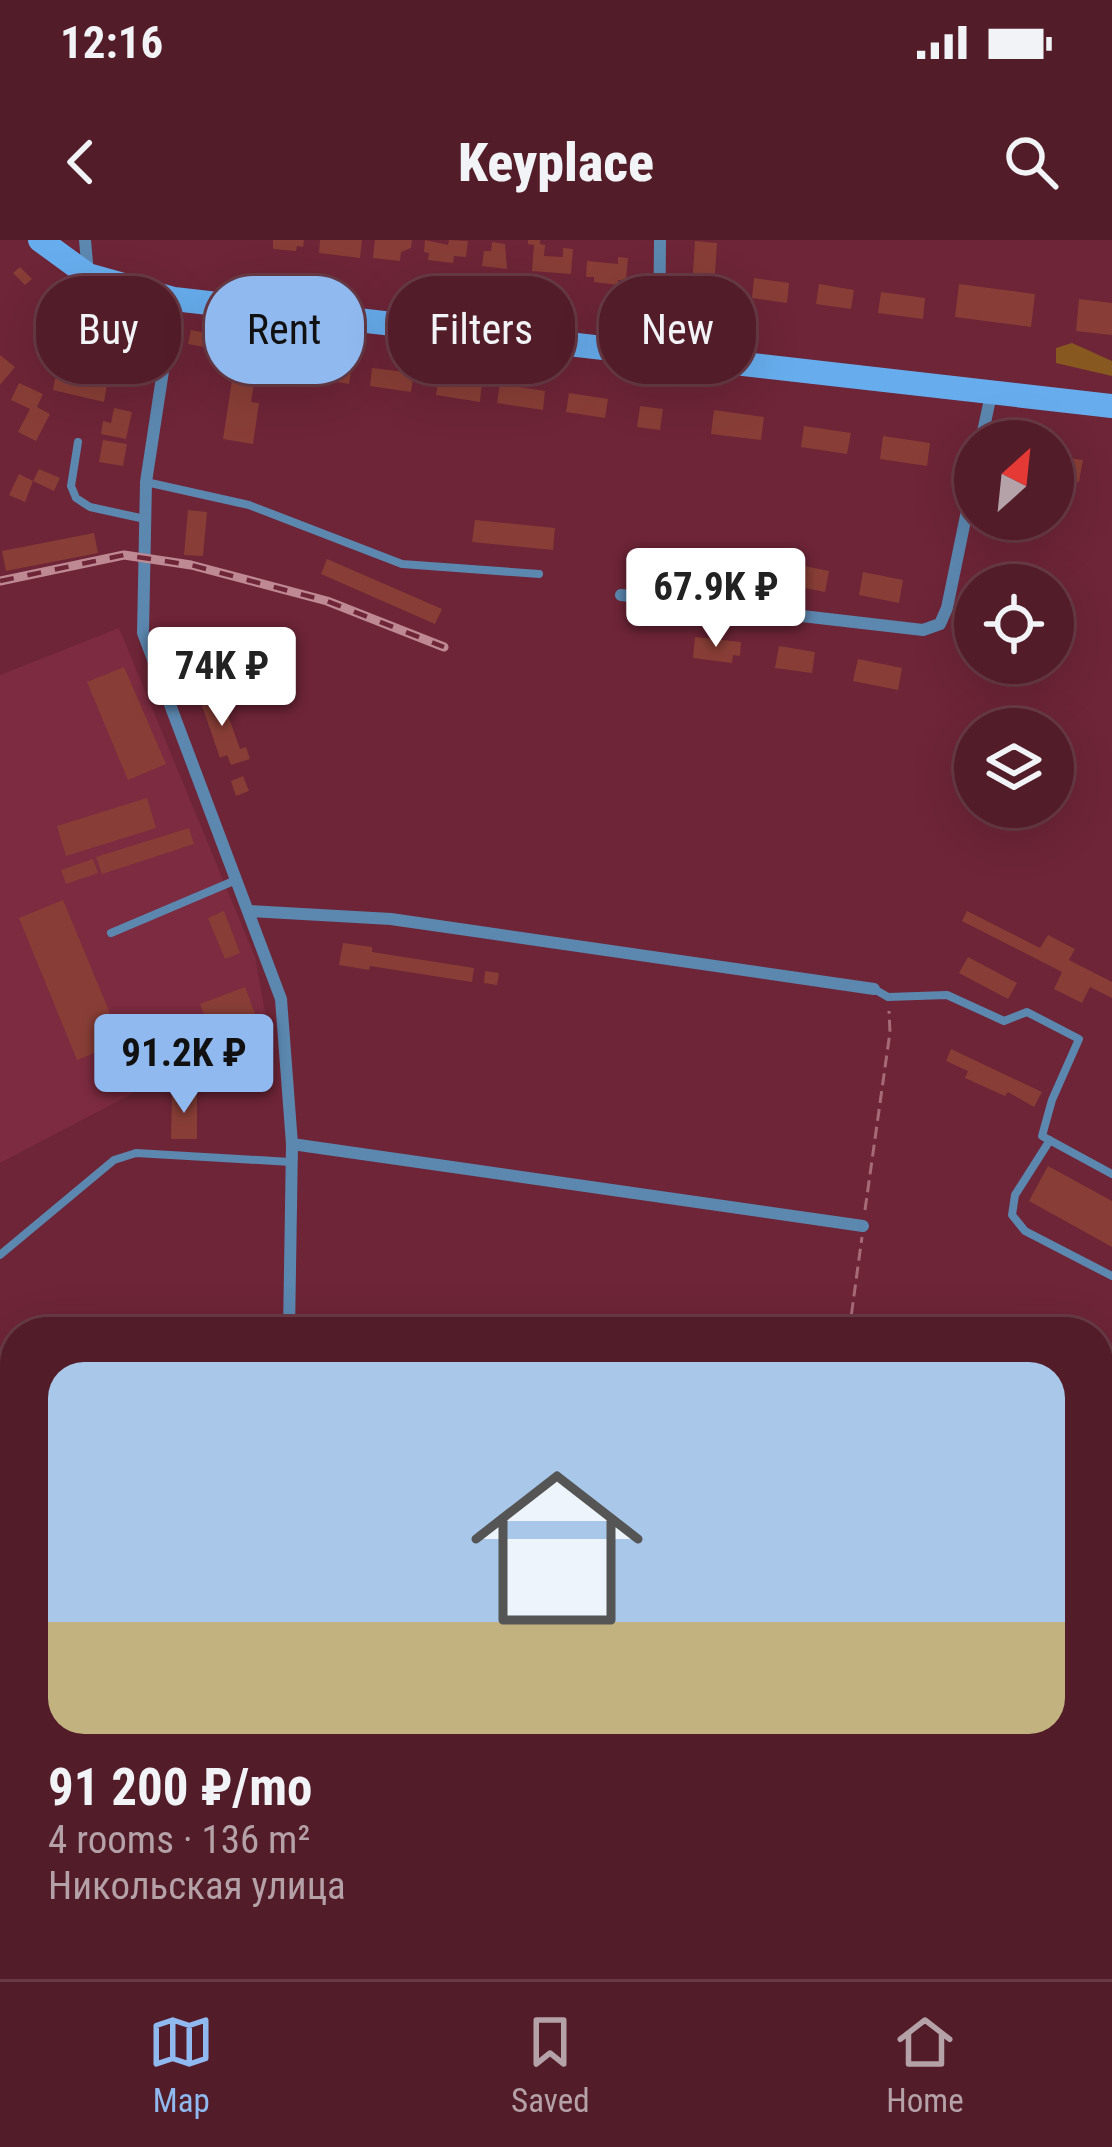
<!DOCTYPE html>
<meta charset="utf-8">
<style>
:root{--surface:#521c29;--page:#5c2935;--text:#f1f3f6;--muted:#b5a1a8;--line:#683a46;--accent:#90b9f0}
body{margin:0;font-family:"Roboto Condensed",sans-serif;background:var(--page);color:var(--text);height:100vh;display:flex;flex-direction:column;font-size:45px;white-space:nowrap}
*{box-sizing:border-box;margin:0}
p{font-size:39px;color:var(--muted)}
.icon{flex:none;width:66px;height:66px;fill:none;stroke:currentColor;stroke-width:2;stroke-linecap:round;stroke-linejoin:round}
.map{position:relative;flex:1;overflow:hidden}
.drawer{position:absolute;left:0px;top:1077px;width:1113px;height:663px;display:flex;flex-direction:column;background:var(--surface);border-radius:48px 48px 0 0;box-shadow:0 12px 48px #0002,0 0 0 3px var(--line)}
.drawer>*{flex:none}
.banner{position:absolute;left:36px;top:36px;width:1041px;height:108px;display:flex;gap:24px}
.needle{width:78px;rotate:27deg}
.buttons{position:absolute;left:954px;top:180px;display:grid;gap:24px}
.buttons a{display:grid;place-items:center;width:120px;height:120px;border-radius:50%;background:var(--surface);box-shadow:0 12px 48px #0002,0 0 0 3px var(--line);font-size:60px}
.price{position:absolute;translate:-50% -102px;padding:0 27px;border-radius:12px;background:#fff;color:#222;font-size:39px;line-height:78px;filter:drop-shadow(0 3px 6px #0008)}
.price::after{content:'';position:absolute;left:50%;top:72px;width:36px;height:27px;margin-left:-18px;background:inherit;clip-path:polygon(0 0,100% 0,50% 100%)}
.price.selected{background:var(--accent);color:#111}
ul{padding:0;list-style:none}
li{display:grid;align-content:center;gap:24px;height:636px;padding:0 48px}
li+li{border-top:3px solid var(--line)}
li span{display:grid;place-items:center;height:372px;border-radius:36px;color:#555}
li>.icon{margin-inline-start:auto}
span .icon{width:216px;height:216px;fill:#fffc;stroke-width:1}
li b{font-size:51px}
.pill{padding:0 42px;border-radius:48px;background:var(--surface);box-shadow:0 12px 48px #0002,0 0 0 3px var(--line);font-size:42px;line-height:108px}
.pill.selected{background:var(--accent);color:#111}
.status{display:flex;justify-content:space-between;align-items:center;height:84px;padding:0 60px;background:var(--surface);direction:ltr}
.status svg{height:33px;fill:currentColor}
header{display:flex;justify-content:space-between;align-items:center;height:156px;padding:0 48px;background:var(--surface);font-size:54px;font-weight:800}
.menu{display:flex;justify-content:space-around;align-items:center;height:168px;border-top:3px solid var(--line);background:var(--surface);font-size:33px;color:var(--muted)}
.menu a{display:grid;justify-items:center;gap:6px}
.menu .selected{color:var(--accent)}
.map>svg:first-child{display:block}
.built{fill:#7c2b40}
.green{fill:#875921}
.building{fill:#883e36}
.lines{fill:none;stroke-linecap:round;stroke-linejoin:round}
.path{stroke:#a76b78;stroke-width:3;stroke-dasharray:12 6;stroke-linecap:butt}
.service{stroke:#5c87af;stroke-width:8}
.minor{stroke:#5c87af;stroke-width:12}
.secondary{stroke:#67aded;stroke-width:24}
.rail-casing{stroke:#bf8994;stroke-width:9}
.rail{stroke:#6d2537;stroke-width:4.5;stroke-dasharray:14;stroke-linecap:butt}
</style>
<div class="status"><b>12:16</b><svg viewBox="0 0 49 12"><path d="M0 12V9h3v3zM5 12V6h3v6zM10 12V3h3v9zM15 12V0h3v12zM26 1h20v11H26zM47 4h2v5h-2z"/></svg></div>
<header><svg class="icon" aria-label="back" viewBox="0 0 24 24"><path d="M15 5l-7 7 7 7"/></svg>Keyplace<svg class="icon" aria-label="search" viewBox="0 0 24 24"><circle cx="10" cy="10" r="6"/><path d="M15 15l6 6"/></svg></header>
<div class="map">
<svg width="1112" height="1739" viewBox="0 0 1112 1739">
<rect width="100%" height="100%" fill="#6d2537"/>
<path class="built" d="M119 388 255 717 267 783 0 923V435Z"/>
<path class="green" d="M1072 103 1112 121V136L1056 123V108Z
M1112 1355V1739H736L749 1725H1098V1369Z"/>
<path class="building" d="M273 0H304L303 7 297 6 296 11 273 9Z
M320 0H362L360 18 319 13Z
M375 0H412L411 8 401 12 400 21 373 18Z
M425 0 448 5 449 0 468 1 466 17 454 16 453 23 428 20 429 13 424 12Z
M528 0H540V4L545 5 544 16 563 17V8L573 9 571 34 532 31 534 5 528 4Z
M695 1 717 3 713 64 691 62Z
M492 2 505 4 507 29 482 26 484 11H491Z
M618 17 628 18 626 40H618V45L594 42V37H586L587 21 618 24Z
M20 27 32 39 25 45 13 33Z
M754 38 789 43 787 63 752 58Z
M819 44 854 50 851 69 816 64Z
M959 44 1035 54 1031 87 955 77Z
M881 52 925 58 923 79 878 73Z
M1079 59 1112 63V95L1076 91Z
M68 73 117 86 104 162 53 150Z
M191 90 212 94 210 108 188 104Z
M237 108 266 112 262 138 255 137 251 162 259 163 253 204 223 199Z
M0 115 15 127 0 145Z
M311 118 352 124 349 144 308 137Z
M372 128 414 133 411 152 370 146Z
M439 136 482 142 480 162 436 155Z
M19 143 43 154 37 167 50 174 36 201 18 192 30 169 11 160Z
M500 144 545 151 543 170 497 163Z
M569 153 608 159 605 178 566 172Z
M640 166 663 169 660 190 637 187Z
M114 168 132 172 126 199 101 194 103 181 111 183Z
M714 170 764 177 761 200 711 194Z
M804 186 851 193 847 214 801 207Z
M883 196 930 203 927 226 880 219Z
M103 200 127 204 123 226 99 222Z
M1053 216 1083 220 1079 242 1053 238Z
M39 229 60 238 54 251 33 241Z
M19 234 33 241 25 262 9 255Z
M188 270 207 272 203 316 184 315Z
M475 280 555 288 553 310 472 302Z
M94 293 98 313 6 331 2 311Z
M327 319 442 369 435 384 321 334Z
M789 323 829 331 825 352 785 344Z
M863 332 903 340 899 363 859 355Z
M695 397 741 402 740 416 733 415 732 423 693 418Z
M779 406 815 412 812 433 775 428Z
M858 419 902 428 898 450 853 441Z
M124 427 166 524 128 540 87 442Z
M219 450 240 509 246 507 250 519 231 525 227 515 220 518 199 457Z
M243 536 249 551 236 556 231 541Z
M147 558 156 588 66 616 57 586Z
M189 588 194 604 102 634 96 617Z
M93 619 98 633 66 644 61 630Z
M63 660 122 802 77 820 19 678Z
M224 671 240 713 225 719 208 678Z
M967 671 1040 708 1048 695 1075 709 1069 720 1112 742V758L1090 747 1082 763 1054 749 1062 732 962 681Z
M343 703 372 707V712L474 728 472 742 370 726 369 730 339 725Z
M968 717 1017 743 1008 759 959 733Z
M485 731 499 733 497 745 484 743Z
M245 747 257 779 212 795 200 764Z
M951 809 1042 852 1034 867 1008 852 1005 856 965 838 968 831 946 821Z
M172 852H197V899H171Z
M1048 926 1112 961V1007L1029 961Z"/>
<g class="lines">
<path class="path" d="M865 970 890 792 889 771
M849 1092 862 997
M1098 1350 1112 1365"/>
<path class="service" d="M78 202 71 246 76 258 90 267 145 279
M146 242 249 265 402 324 539 334
M111 693 236 640
M874 749 888 757 947 755 1004 781 1027 772 1079 799 1052 860 1042 896 1112 934
M1050 900 1015 955 1012 975 1025 991 1112 1036
M0 1015 114 920 136 913 291 922"/>
<path class="minor" d="M85 0 88 34
M174 59 146 242 143 393 281 759 292 904 289 1092
M659 113 660 0
M981 201 992 150
M621 355 923 390 940 384 947 368 975 232
M250 671 391 679 874 749
M292 904 863 986
M354 1725 358 1739"/>
<path class="secondary" d="M40 0 88 35 174 59 1112 166"/>
<g class="rail-casing">
<path id="rail" d="M0 341 124 315 191 325 327 361 444 407"/>
</g>
<use href="#rail" class="rail"/>
</g>
</svg>
<div class="buttons">
<a><svg class="needle" viewBox="-14 -14 28 28"><path d="M0-13l5 13h-10z" fill="#e53935"/><path d="M0 13l5-13h-10z" fill="#b5a1a8"/></svg></a>
<a><svg class="icon" aria-label="locate" viewBox="0 0 24 24"><circle cx="12" cy="12" r="6"/><path d="M12 2v4M12 18v4M2 12h4M18 12h4"/></svg></a>
<a><svg class="icon" aria-label="layers" viewBox="0 0 24 24"><path d="M12 4l9 5-9 5-9-5zM3 14l9 5 9-5"/></svg></a>
</div>
<b class="price" style="left:716px;top:410px">67.9K ₽</b>
<b class="price" style="left:222px;top:489px">74K ₽</b>
<b class="price selected" style="left:184px;top:876px">91.2K ₽</b>
<div class="banner">
<a class="pill">Buy</a>
<a class="pill selected">Rent</a>
<a class="pill">Filters</a>
<a class="pill">New</a>
</div>
<section class="drawer">
<ul>
<li><span style="background:linear-gradient(#a9c7e8 70%,#c2b280 0)"><svg class="icon" aria-label="home" viewBox="0 0 24 24"><path d="M3 11l9-7 9 7M6 9v11h12V9"/></svg></span><div><b>91 200 ₽/mo</b><p>4 rooms · 136 m²</p><p>Никольская улица</p></div></li>
</ul>
</section>
</div>
<nav class="menu">
<a class="selected"><svg class="icon" aria-label="map" viewBox="0 0 24 24"><path d="M3 6l6-2 6 2 6-2v14l-6 2-6-2-6 2zM9 4v14M15 6v14"/></svg>Map</a>
<a><svg class="icon" aria-label="saved" viewBox="0 0 24 24"><path d="M7 4h10v16l-5-4-5 4z"/></svg>Saved</a>
<a><svg class="icon" aria-label="home" viewBox="0 0 24 24"><path d="M3 11l9-7 9 7M6 9v11h12V9"/></svg>Home</a>
</nav>
